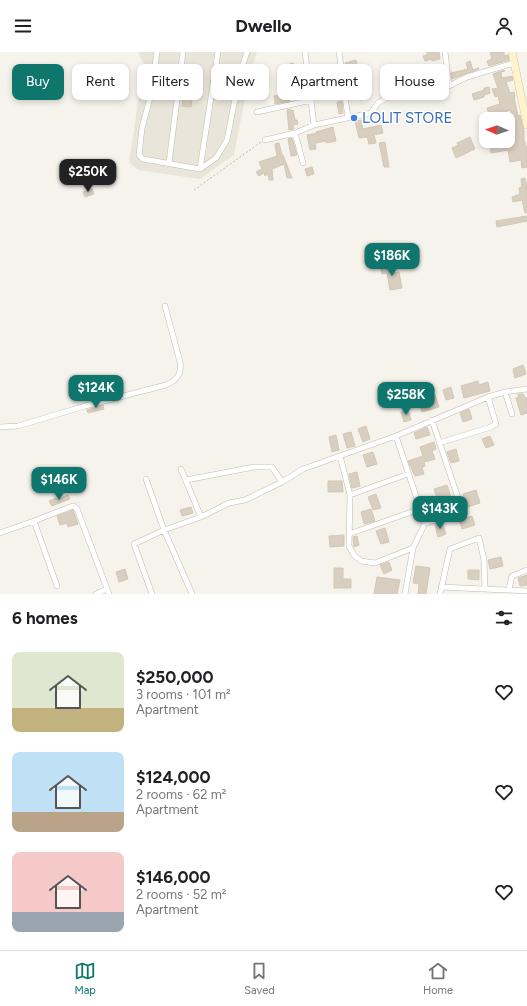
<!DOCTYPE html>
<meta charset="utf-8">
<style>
:root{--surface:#fff;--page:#f2f2f2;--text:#202124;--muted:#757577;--line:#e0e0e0;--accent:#0f766e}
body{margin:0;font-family:Figtree,sans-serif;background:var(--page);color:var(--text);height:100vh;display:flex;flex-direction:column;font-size:15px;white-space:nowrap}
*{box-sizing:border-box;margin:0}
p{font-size:13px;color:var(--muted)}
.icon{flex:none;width:22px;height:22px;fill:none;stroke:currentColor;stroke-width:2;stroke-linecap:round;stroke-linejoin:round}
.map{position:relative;height:542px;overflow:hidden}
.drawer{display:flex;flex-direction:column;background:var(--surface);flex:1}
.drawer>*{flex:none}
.banner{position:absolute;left:12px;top:12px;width:503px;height:36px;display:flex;gap:8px}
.needle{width:26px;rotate:272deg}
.tools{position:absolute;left:479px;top:60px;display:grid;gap:8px}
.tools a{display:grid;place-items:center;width:36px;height:36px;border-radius:8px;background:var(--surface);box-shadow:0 2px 6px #0003;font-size:20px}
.price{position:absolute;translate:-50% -34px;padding:0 9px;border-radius:8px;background:var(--accent);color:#fff;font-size:13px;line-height:26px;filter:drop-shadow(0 1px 2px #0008)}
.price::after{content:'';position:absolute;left:50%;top:24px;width:12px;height:9px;margin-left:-6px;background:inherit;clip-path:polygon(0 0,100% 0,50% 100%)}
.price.active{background:#222;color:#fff}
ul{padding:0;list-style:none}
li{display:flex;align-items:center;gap:12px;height:100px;padding:0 12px}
li span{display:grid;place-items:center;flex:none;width:112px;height:80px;border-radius:8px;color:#555}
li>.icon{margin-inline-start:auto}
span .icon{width:48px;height:48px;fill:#fffc;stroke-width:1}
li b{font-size:17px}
h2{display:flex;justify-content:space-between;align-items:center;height:48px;padding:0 12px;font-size:17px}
.tag{padding:0 14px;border-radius:8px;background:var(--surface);box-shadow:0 2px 6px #0003;font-size:14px;line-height:36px}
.tag.active{background:var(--accent);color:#fff}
header{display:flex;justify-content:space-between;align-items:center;height:52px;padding:0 12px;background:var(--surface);font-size:18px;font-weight:700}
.dock{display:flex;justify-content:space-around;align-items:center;height:56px;border-top:1px solid var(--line);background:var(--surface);font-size:11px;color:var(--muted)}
.dock a{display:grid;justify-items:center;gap:2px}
.dock .active{color:var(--accent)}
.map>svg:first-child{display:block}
.residential{fill:#eae5da}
.building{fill:#d8cfc1;stroke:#d3c7b4}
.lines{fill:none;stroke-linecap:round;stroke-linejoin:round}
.minor-casing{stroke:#c2bbae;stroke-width:6}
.secondary-casing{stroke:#d6c79b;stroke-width:8}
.path{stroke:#c4b79f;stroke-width:1;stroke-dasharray:2 2;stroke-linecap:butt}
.minor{stroke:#fff;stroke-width:5}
.secondary{stroke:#fff3cd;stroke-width:7}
.shop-dot{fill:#3f7fe0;stroke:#fff;stroke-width:1.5}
.labels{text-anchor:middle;stroke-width:3;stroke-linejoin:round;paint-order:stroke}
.shop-label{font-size:15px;fill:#366cbe;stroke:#fff;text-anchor:start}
</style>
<header><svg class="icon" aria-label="menu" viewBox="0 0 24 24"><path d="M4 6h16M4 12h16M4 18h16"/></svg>Dwello<svg class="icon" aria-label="person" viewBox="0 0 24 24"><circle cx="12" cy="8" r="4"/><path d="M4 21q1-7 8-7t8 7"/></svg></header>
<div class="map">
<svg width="527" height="542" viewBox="0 0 527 542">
<rect width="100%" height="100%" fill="#f6f3ec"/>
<path class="residential" d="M138 0H257L249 26 234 103 200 127 138 118 129 110 144 12Z"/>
<path class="building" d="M427 0H439L440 7 432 9V7L425 9 423 4 427 3Z
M490 0H504V4L508 3 509 8 489 14 487 9 492 7Z
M356 8 358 16 346 18 345 11Z
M470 9 473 18 479 16V17L452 27 451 21 468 17 466 11Z
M293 11 294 17 303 15V20L284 24 281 15Z
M337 13 338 20 320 25 318 19Z
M504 18 505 19 501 20 502 26 512 24 513 28 506 30 510 41 514 40 515 45H514L518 64 520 63 524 78V88L527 97V115L522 116 521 108 510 110 508 98 491 101 490 93 498 92V89H508V70L513 68 510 58 490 65 487 56 500 52 498 44 495 45 492 37 498 36 493 22Z
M489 35 490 41 484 43V45L474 48 472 42 484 38V36Z
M281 43V45L289 44 290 49 275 52 274 44Z
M183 45 192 46 191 55 182 54Z
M342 49 343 61 339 62 337 50Z
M291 57V59L293 58 295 68H297L298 72 293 73 294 77 289 78 287 58Z
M361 68 363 77 381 73 383 81 374 83 376 91 369 92 367 85 359 86 355 69Z
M333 75 336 89 326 91V89L315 91 316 97 310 98 307 83 317 81 316 80Z
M470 85 475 97 456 106 452 96 458 93 457 91Z
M292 86 297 103 291 104 288 87Z
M385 90 389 115H384L379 91Z
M279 91 282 103H283L292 126H287L284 112 272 117 273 128H269L268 122 265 124 264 121 259 124 256 120 262 117 259 110 277 104 275 92Z
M312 115 314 122 307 124 305 117Z
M525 126 527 134V161H525L522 148 513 150 512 145 520 142 519 136 522 135 521 127Z
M92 137 94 142 85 145 83 140Z
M527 164V169L497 175 496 169Z
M392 212 394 221 399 220 402 236 390 238 387 221 382 222 381 215Z
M523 313 526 322 515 326 513 317Z
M478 329 479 333 488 330 490 339 464 346 461 334Z
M451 335 454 346 446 348 443 338Z
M518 342H523L525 346H527V361L521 363 516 346 519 345Z
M435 343 439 355 422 360 418 347 425 345V347Z
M103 353 104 357 88 361 87 358Z
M469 357 472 367 463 370 460 361Z
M408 358 411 368 404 370 401 360Z
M366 374 370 387 363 390 358 377Z
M427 375 430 383 416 387 414 381Z
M351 380 355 394 347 396 343 382Z
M336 383 339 398 332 400 329 385Z
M490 384 494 393 486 396 482 387Z
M434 390 436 397 432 399 435 407 424 410 425 414 422 415 424 422 415 424 408 409 423 404 420 395Z
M456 397 459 409 451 411 447 400Z
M373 400 377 412 367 415 363 403Z
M357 420 360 434 352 436 349 422Z
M328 429H342L343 440H328Z
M447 433 454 455 442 459 434 437Z
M476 438 480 451 467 455 463 442Z
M376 442 381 456 373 458 368 445Z
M68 443 70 447 52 454 49 449 56 446 57 448Z
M191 455 193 461 182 464 180 458Z
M371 457 375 469 364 472 361 460Z
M73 458 78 472 68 475 67 471 60 473 57 464Z
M472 464 475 473 462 477 459 468Z
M442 471 446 482 438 485 435 473Z
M385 476 389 490 381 492 376 479Z
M344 483V494L330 495 329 484Z
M357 484 359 493 354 495 353 485Z
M501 505 503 514 490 517 488 508Z
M389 510 392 518 384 522 380 513Z
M416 514 430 516 426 542H418L419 532 413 531Z
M334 516H343V527H351V536H334Z
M125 517 128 527 119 530 116 520Z
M468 518H479V528L468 527Z
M527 523V533L520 534 518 526Z
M377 525 400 528 397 542H374Z"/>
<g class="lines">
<g class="minor-casing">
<path id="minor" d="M157 0 151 42 142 76 139 103 143 107 200 117 216 106 227 88 240 21 247 0
M305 0 314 73
M339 0 348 66
M445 0 449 34
M257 60 312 48
M265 88 295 81
M169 111 183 0
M303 111 295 81 314 73 371 61 378 51 388 45 437 37 449 34 467 25 514 11
M200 117 218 0
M505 340 512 362
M0 375 18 374 85 354 166 333C177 328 182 322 180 310L165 254
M396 384 425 471 413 496 405 542
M439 391 491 375 496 372 488 345
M340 404 350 443 349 494 354 503 361 509 375 511 413 496
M181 417 201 465
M146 427 164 478 192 542
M186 428 254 415H272L282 430
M350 443 408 422
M34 469 70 455 74 454 77 457 109 542
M425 471 463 461 432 368
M0 481 34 469 57 534
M349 482 420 457
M441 535 527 539
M509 537 512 524 527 518
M96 542 107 537
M152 542 134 492 164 478 201 465 229 451 245 448 282 430 303 417 396 384 488 345 505 340 527 337
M440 542 450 497 479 486 484 508 485 537"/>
</g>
<g class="secondary-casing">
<path id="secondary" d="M512 0 527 73"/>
</g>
<path class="path" d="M194 138 261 90"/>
<use href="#minor" class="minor"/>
<use href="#secondary" class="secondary"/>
</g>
<circle class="shop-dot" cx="354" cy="66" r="4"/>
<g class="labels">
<g class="shop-label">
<text x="362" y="71">LOLIT STORE</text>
</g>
</g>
</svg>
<div class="tools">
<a><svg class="needle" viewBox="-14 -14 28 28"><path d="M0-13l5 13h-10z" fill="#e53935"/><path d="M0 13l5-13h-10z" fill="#757577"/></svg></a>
</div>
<b class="price active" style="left:88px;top:141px">$250K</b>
<b class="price" style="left:392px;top:225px">$186K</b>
<b class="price" style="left:96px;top:357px">$124K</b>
<b class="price" style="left:406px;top:364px">$258K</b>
<b class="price" style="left:59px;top:449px">$146K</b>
<b class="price" style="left:440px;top:478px">$143K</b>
<div class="banner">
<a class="tag active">Buy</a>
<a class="tag">Rent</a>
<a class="tag">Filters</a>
<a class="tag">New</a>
<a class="tag">Apartment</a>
<a class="tag">House</a>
</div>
</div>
<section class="drawer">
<h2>6 homes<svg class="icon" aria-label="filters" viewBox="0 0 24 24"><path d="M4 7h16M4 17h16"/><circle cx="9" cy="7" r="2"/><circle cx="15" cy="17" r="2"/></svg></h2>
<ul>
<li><span style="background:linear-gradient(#dfe7d0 70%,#c2b280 0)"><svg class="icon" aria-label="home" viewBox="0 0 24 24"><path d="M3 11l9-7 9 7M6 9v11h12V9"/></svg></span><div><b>$250,000</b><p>3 rooms · 101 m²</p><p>Apartment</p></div><svg class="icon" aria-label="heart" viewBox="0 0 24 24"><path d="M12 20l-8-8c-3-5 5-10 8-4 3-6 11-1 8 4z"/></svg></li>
<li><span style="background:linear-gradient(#bfe0f5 75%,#b9a48a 0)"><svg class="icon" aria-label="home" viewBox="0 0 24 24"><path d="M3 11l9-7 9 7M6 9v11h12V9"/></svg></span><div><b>$124,000</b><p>2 rooms · 62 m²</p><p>Apartment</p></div><svg class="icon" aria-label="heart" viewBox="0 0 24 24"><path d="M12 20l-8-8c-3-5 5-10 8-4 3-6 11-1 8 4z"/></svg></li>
<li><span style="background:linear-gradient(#f6c9c9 75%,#9aa5b1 0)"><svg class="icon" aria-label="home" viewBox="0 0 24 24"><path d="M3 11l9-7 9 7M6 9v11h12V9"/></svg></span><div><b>$146,000</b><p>2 rooms · 52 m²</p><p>Apartment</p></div><svg class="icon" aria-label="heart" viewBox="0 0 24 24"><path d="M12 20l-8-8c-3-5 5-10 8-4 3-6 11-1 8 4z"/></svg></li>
</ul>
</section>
<nav class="dock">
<a class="active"><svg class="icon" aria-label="map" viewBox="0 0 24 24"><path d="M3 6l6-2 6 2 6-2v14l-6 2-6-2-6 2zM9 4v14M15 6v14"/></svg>Map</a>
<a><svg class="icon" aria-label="saved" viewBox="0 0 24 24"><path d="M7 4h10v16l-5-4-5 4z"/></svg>Saved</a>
<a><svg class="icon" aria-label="home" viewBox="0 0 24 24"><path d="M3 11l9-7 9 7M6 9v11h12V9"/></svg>Home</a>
</nav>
